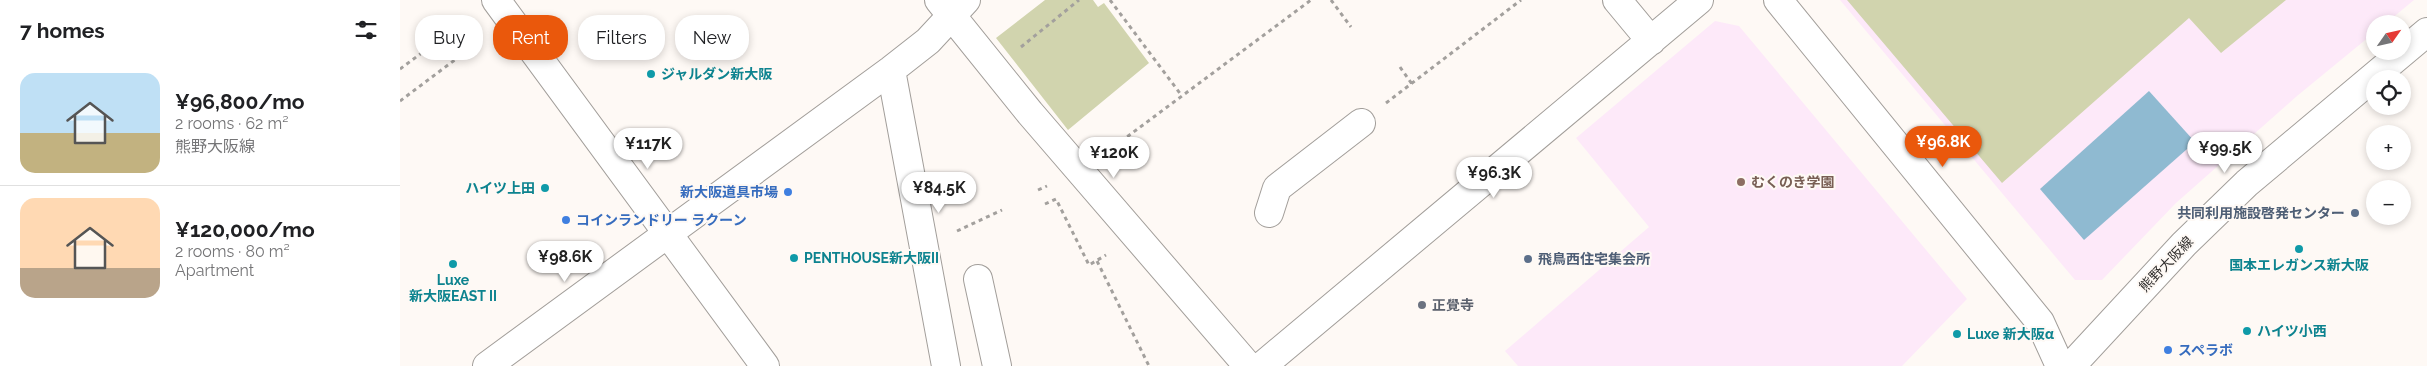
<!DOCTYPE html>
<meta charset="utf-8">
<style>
:root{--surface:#fff;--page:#f2f2f2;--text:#202124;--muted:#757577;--line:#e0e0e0;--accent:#ea580c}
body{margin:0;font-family:Raleway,"Noto Sans JP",sans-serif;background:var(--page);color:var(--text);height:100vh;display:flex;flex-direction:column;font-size:19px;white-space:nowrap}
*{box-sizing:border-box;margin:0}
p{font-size:16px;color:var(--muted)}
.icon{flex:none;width:28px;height:28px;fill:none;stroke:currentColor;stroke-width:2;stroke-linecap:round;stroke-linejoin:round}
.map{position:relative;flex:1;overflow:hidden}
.details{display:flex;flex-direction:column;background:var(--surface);width:400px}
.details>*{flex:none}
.guide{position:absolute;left:15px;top:15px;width:475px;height:45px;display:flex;gap:10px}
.needle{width:32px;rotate:56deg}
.buttons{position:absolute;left:1966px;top:15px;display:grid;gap:10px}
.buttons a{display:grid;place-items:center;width:45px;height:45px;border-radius:50%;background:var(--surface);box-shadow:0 2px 8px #0003;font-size:25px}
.price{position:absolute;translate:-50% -42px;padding:0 11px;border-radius:18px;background:#fff;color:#222;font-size:16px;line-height:32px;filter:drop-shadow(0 1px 2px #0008)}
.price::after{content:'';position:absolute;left:50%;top:30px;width:15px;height:11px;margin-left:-8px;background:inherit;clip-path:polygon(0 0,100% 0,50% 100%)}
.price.active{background:var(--accent);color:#fff}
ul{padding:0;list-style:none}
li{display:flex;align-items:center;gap:15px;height:125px;padding:0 20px}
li+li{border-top:1px solid var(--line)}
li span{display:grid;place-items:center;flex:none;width:140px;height:100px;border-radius:15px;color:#555}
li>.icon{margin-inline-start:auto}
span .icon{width:60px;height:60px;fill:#fffc;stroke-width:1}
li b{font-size:21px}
h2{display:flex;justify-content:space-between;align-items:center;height:60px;padding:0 20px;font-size:21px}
.chip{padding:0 18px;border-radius:20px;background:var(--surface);box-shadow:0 2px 8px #0003;font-size:18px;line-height:45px}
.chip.active{background:var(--accent);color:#fff}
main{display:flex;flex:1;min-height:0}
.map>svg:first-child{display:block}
.education{fill:#fde9f9}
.green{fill:#d1d4ae}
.water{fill:#8fbad1}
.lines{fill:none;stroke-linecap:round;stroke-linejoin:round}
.minor-casing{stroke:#a29e9a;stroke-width:30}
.major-casing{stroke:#a29e9a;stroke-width:30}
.path{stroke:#a3a09d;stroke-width:3;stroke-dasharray:4 4;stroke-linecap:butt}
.minor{stroke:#fff;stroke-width:28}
.major{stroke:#fff;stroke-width:28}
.culture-dot{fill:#0f9aa8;stroke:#fef9f5;stroke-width:2}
.education-dot{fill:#8d6e63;stroke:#fef9f5;stroke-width:2}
.shop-dot{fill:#3f7fe0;stroke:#fef9f5;stroke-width:2}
.service-dot{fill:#5c6f8a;stroke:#fef9f5;stroke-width:2}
.worship-dot{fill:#6b7280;stroke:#fef9f5;stroke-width:2}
.labels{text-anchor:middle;stroke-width:4;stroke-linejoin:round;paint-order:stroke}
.culture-label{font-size:14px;font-weight:bold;fill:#0d838f;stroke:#fef9f5;text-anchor:start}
.education-label{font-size:14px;font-weight:bold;fill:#785e54;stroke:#fef9f5;text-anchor:start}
.shop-label{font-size:14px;font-weight:bold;fill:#366cbe;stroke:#fef9f5;text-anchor:start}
.service-label{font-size:14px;font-weight:bold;fill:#4e5e75;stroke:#fef9f5;text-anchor:end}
.street-label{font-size:14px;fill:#302e2d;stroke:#fef9f5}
.worship-label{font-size:14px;font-weight:bold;fill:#5b616d;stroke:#fef9f5;text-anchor:start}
</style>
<main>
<section class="details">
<h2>7 homes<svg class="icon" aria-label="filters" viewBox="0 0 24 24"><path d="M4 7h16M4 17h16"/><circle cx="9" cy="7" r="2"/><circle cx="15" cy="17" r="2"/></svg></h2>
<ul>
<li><span style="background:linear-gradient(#bfe0f5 60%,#c2b280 0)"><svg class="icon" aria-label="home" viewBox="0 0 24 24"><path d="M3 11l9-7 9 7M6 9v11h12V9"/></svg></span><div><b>¥96,800/mo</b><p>2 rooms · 62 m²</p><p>熊野大阪線</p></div></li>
<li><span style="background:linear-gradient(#ffd9b3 70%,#b9a48a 0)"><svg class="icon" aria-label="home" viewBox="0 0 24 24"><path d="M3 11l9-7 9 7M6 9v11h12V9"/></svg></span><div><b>¥120,000/mo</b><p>2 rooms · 80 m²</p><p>Apartment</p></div></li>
</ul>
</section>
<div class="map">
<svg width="2027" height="366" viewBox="0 0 2027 366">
<rect width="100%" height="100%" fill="#fef9f5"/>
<path class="education" d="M1440 0H2014L1985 24H1975V32L1897 96 1776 203 1702 280H1675Z
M1315 21 1339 26 1567 299 1502 366H1118L1105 351 1249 227 1176 138Z"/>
<path class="green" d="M645 0H693L698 7 704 3 749 63 668 130 596 38Z
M1447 0H1886L1821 53 1789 18 1602 183Z"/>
<path class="water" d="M1749 91 1795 142 1684 240 1640 189Z"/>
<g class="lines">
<g class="minor-casing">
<path id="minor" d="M96 0 365 366
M539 0 630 113 848 366
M1217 0 1251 41
M1378 0 1640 322 1660 366
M491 70 546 366
M869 213 877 188 961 123
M578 279 597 366
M87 366 491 70 528 41 566 0
M862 366 1299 0"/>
</g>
<g class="major-casing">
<path id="major" d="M1671 366 1784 244 1847 183 2027 32"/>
</g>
<path class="path" d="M710 0 782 96
M931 0 951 27
M621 47 679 0
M1000 67 1012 84
M0 69 62 23
M0 101 76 44
M986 103 1121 0
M708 151 911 0
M638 190 647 186
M645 204 656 199 689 265 706 255
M557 231 602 210
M697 261 749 366"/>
<use href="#minor" class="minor"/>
<use href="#major" class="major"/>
</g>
<g class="culture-dot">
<circle cx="251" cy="74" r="5"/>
<circle cx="145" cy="188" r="5"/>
<circle cx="1899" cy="249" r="5"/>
<circle cx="394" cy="258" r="5"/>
<circle cx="53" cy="264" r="5"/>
<circle cx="1847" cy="331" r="5"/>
<circle cx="1557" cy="334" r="5"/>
</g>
<circle class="education-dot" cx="1341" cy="182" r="5"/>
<g class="shop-dot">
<circle cx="388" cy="192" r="5"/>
<circle cx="166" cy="220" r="5"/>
<circle cx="1768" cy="350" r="5"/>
</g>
<g class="service-dot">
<circle cx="1955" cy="213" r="5"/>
<circle cx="1128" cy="259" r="5"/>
</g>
<circle class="worship-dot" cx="1022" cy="305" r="5"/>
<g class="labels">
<g class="culture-label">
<text x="261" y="79">ジャルダン新大阪</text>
<text x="135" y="193" text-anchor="end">ハイツ上田</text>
<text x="404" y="263">PENTHOUSE新大阪II</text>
<text x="1899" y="270" text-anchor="middle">国本エレガンス新大阪</text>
<text x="53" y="285" text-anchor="middle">Luxe<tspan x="53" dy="16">新大阪EAST II</tspan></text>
<text x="1857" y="336">ハイツ小西</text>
<text x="1567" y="339">Luxe 新大阪α</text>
</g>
<g class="education-label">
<text x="1351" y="187">むくのき学園</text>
</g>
<g class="shop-label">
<text x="378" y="197" text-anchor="end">新大阪道具市場</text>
<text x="176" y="225">コインランドリー ラクーン</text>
<text x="1778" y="355">スペラボ</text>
</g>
<g class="service-label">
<text x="1945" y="218">共同利用施設啓発センター</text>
<text x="1138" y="264" text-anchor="start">飛鳥西住宅集会所</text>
</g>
<g class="street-label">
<text transform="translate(1766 264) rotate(-46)" y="5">熊野大阪線</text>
</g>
<g class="worship-label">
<text x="1032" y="310">正覺寺</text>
</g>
</g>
</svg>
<div class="buttons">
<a><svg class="needle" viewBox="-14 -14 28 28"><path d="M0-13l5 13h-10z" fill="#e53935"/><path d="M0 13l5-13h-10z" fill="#757577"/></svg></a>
<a><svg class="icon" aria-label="locate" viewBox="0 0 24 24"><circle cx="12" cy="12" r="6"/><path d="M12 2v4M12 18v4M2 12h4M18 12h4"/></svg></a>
<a>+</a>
<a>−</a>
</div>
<b class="price active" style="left:1543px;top:168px">¥96.8K</b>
<b class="price" style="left:248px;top:170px">¥117K</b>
<b class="price" style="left:1825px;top:174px">¥99.5K</b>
<b class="price" style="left:714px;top:179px">¥120K</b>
<b class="price" style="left:1094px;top:199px">¥96.3K</b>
<b class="price" style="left:539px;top:214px">¥84.5K</b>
<b class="price" style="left:165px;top:283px">¥98.6K</b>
<div class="guide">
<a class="chip">Buy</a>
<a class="chip active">Rent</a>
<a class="chip">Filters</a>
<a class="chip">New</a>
</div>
</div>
</main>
